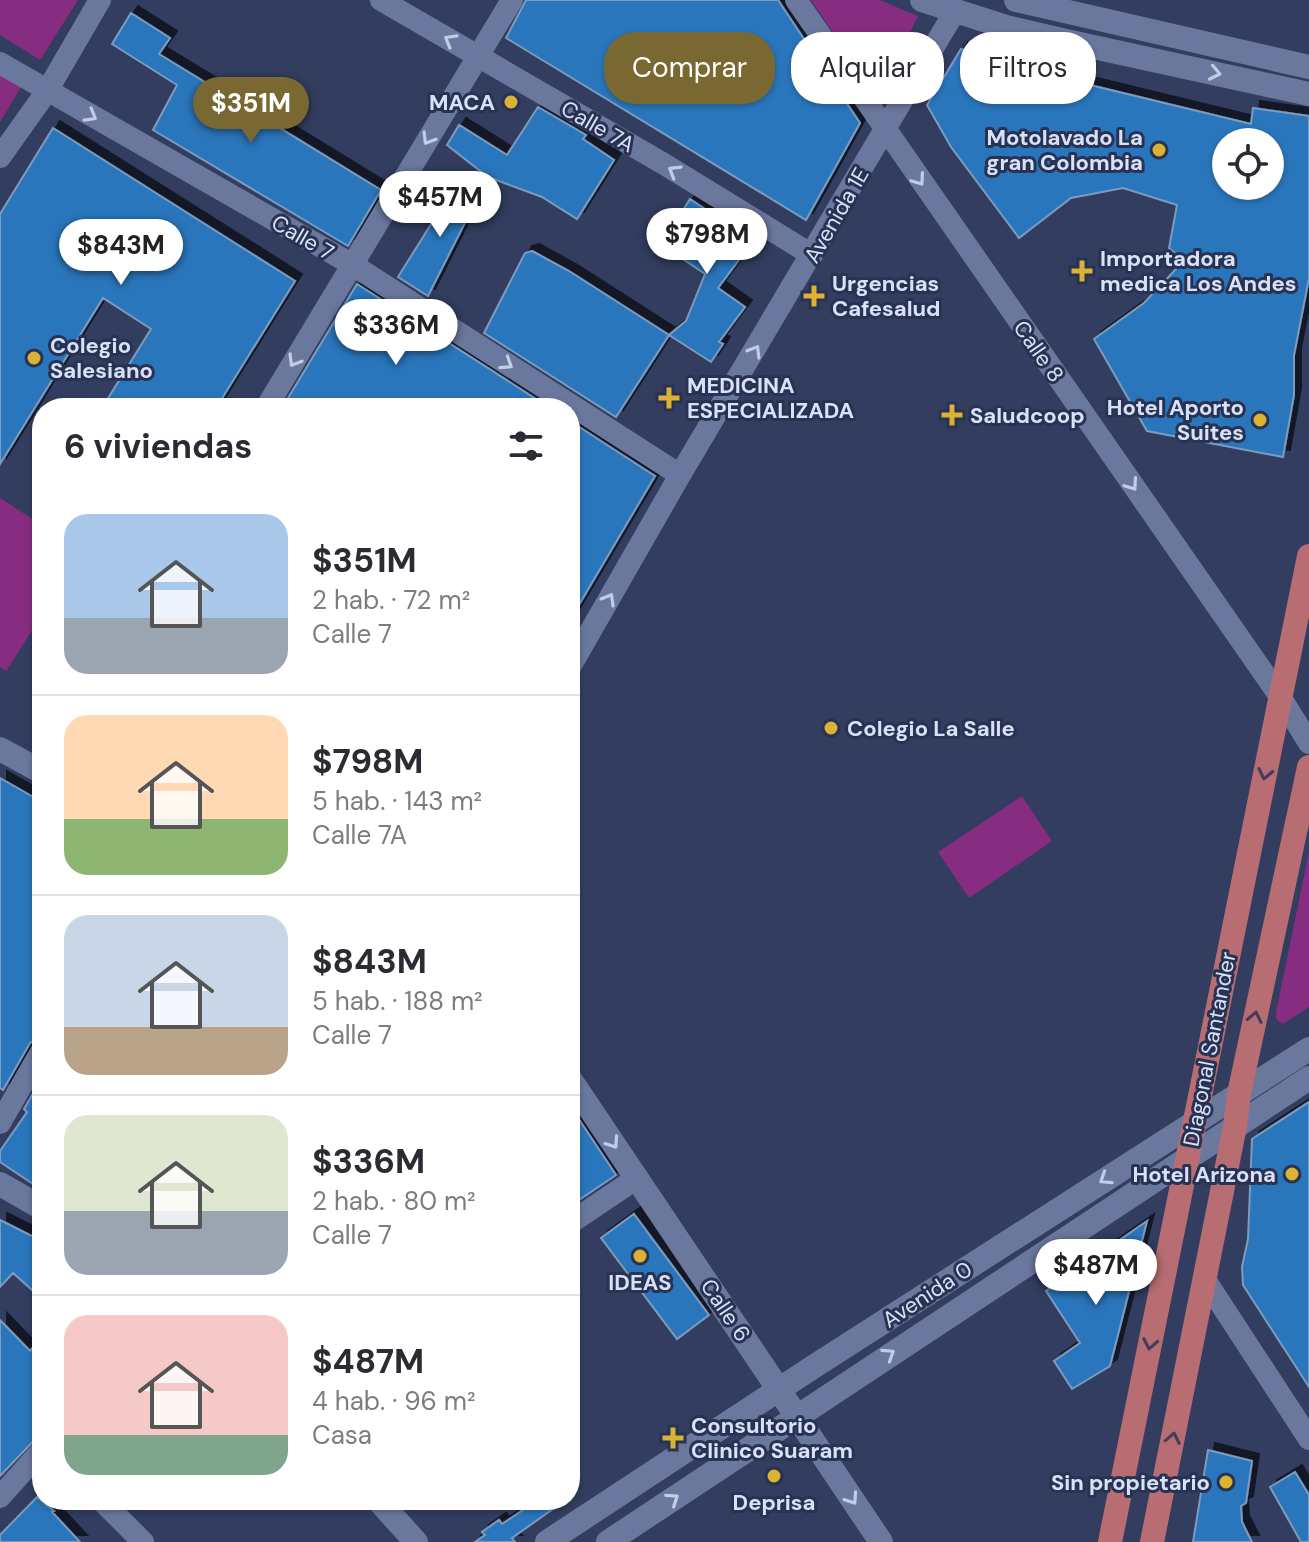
<!DOCTYPE html>
<html lang="es">
<meta charset="utf-8">
<style>
:root{--surface:#fff;--page:#f7f7f7;--text:#2b2b33;--muted:#7c7c81;--line:#e1e1e2;--accent:#7a6833}
body{margin:0;font-family:"DM Sans",sans-serif;background:var(--page);color:var(--text);height:100vh;display:flex;flex-direction:column;font-size:30px;white-space:nowrap}
*{box-sizing:border-box;margin:0}
p{font-size:26px;color:var(--muted)}
.icon{flex:none;width:44px;height:44px;fill:none;stroke:currentColor;stroke-width:2;stroke-linecap:round;stroke-linejoin:round}
.map{position:relative;flex:1;overflow:hidden}
.panel{position:absolute;left:32px;top:398px;width:548px;height:1112px;display:flex;flex-direction:column;background:var(--surface);border-radius:32px;box-shadow:0 2px 6px #0004}
.panel>*{flex:none}
.top-card{position:absolute;left:604px;top:32px;width:584px;height:72px;display:flex;gap:16px}
.controls{position:absolute;left:1212px;top:128px;display:grid;gap:16px}
.controls a{display:grid;place-items:center;width:72px;height:72px;border-radius:50%;background:var(--surface);box-shadow:0 2px 6px #0004;font-size:40px}
.price{position:absolute;translate:-50% -68px;padding:0 18px;border-radius:28px;background:#fff;color:#222;font-size:26px;line-height:52px;filter:drop-shadow(0 2px 4px #0008)}
.price::after{content:'';position:absolute;left:50%;top:48px;width:24px;height:18px;margin-left:-12px;background:inherit;clip-path:polygon(0 0,100% 0,50% 100%)}
.price.selected{background:var(--accent);color:#fff}
ul{padding:0;list-style:none}
li{display:flex;align-items:center;gap:24px;height:200px;padding:0 32px}
li+li{border-top:2px solid var(--line)}
li span{display:grid;place-items:center;flex:none;width:224px;height:160px;border-radius:24px;color:#555}
li>.icon{margin-inline-start:auto}
span .icon{width:96px;height:96px;fill:#fffc;stroke-width:1}
li b{font-size:34px}
h2{display:flex;justify-content:space-between;align-items:center;height:96px;padding:0 32px;font-size:34px}
.tag{padding:0 28px;border-radius:32px;background:var(--surface);box-shadow:0 2px 6px #0004;font-size:28px;line-height:72px}
.tag.selected{background:var(--accent);color:#fff}
.map>svg:first-child{display:block}
.green{fill:#862d81}
.building{fill:#2976bc;stroke:#7b9bbd;stroke-width:2;fill-rule:evenodd;filter:url(#shadow)}
.lines{fill:none;stroke-linecap:round;stroke-linejoin:round}
.minor{stroke:#6b789e;stroke-width:22}
.tertiary{stroke:#6b789e;stroke-width:24}
.primary{stroke:#b76d72;stroke-width:24}
.oneway{stroke:#c3cce5}
.oneway2{stroke:#453e59}
.poi-dot{fill:#dbb233;stroke:#283253;stroke-width:3}
.labels{text-anchor:middle;stroke-width:6;stroke-linejoin:round;paint-order:stroke}
.poi-label{font-size:22px;font-weight:bold;fill:#d9e1f7;stroke:#283253;text-anchor:start}
.street-label{font-size:22px;fill:#d9e1f7;stroke:#283253}
</style>
<div class="map">
<svg width="1309" height="1542" viewBox="0 0 1309 1542">
<defs>
<filter id="shadow"><feDropShadow dx="7" dy="-7" stdDeviation="0" flood-color="#0009"/></filter>
</defs>
<rect width="100%" height="100%" fill="#323d5f"/>
<path class="green" d="M0 0H78L40 60 0 35Z
M811 0H880L918 16 878 99Z
M0 54 30 72 0 122Z
M0 498 42 525V615L6 671 0 667Z
M1022 796 1052 841 969 898 938 852Z
M1309 852V1007L1283 1024 1276 1019V1012Z"/>
<path class="building" d="M526 0H778L860 123 806 220 506 38Z
M131 13 170 38 159 54 381 190 348 246 153 130 177 85 112 44Z
M961 49 1024 69 1251 124 1253 108 1309 116V278L1294 355V395L1283 457 1147 431 1094 339 1144 303 1177 268 1176 254 1169 248 1177 205 1123 188 1071 198 1019 238 951 147 927 105ZM1226 142H1270V186H1226Z
M538 107 586 135 583 139 614 160 577 219 542 197 488 177 447 145 459 125 507 155Z
M53 128 295 281 216 408H102L151 329 103 298 0 464V214Z
M488 177 428 296 398 277 448 197Z
M690 199 753 241 718 288 745 307 719 342 723 344 711 362 669 335 686 321 705 274 662 245Z
M532 251 569 271 669 335 616 417 484 333 525 253Z
M357 284 550 408H282Z
M570 421 655 476 570 620Z
M0 778 42 802V1036L30 1043 3 1090 0 1088Z
M42 1078V1190L0 1162V1151L27 1112 24 1109Z
M1309 1102V1387L1243 1285 1242 1267 1248 1239 1252 1139Z
M570 1106 616 1175 570 1206Z
M634 1214 709 1315 677 1339 601 1238Z
M0 1220 42 1241V1299L13 1273 0 1287Z
M1147 1221 1110 1366 1072 1389 1054 1361 1080 1343 1046 1291Z
M0 1320 30 1351 42 1337V1432L0 1476Z
M1208 1450 1252 1461 1246 1503 1241 1506 1242 1522 1252 1542H1193Z
M1295 1472 1309 1495V1542H1301L1270 1487Z
M37 1497 54 1511 52 1512 80 1542H0V1535Z
M538 1500H557L560 1504 512 1538 515 1542H475L485 1535 482 1532 499 1520 502 1524Z"/>
<g class="lines">
<path class="minor" d="M381 0 664 164 812 255
M796 0 1281 698 1309 743
M0 63 353 265 680 475
M0 157 47 91 100 0
M266 408 512 0
M570 667 680 475 955 11
M0 1123 42 1050
M570 1223 637 1178
M1204 1278 1309 1439
M0 1497 42 1450
M101 1500 143 1542"/>
<path class="tertiary" d="M922 0 1006 27 1066 41 1309 94
M1016 0 1309 67
M0 749 42 772
M570 1079 881 1542
M0 1184 42 1208
M378 1500 416 1542
M547 1542 810 1369 1309 1049
M608 1542 1309 1078"/>
<path class="primary" d="M1110 1542 1309 556
M1152 1542 1235 1126 1239 1094 1309 767"/>
</g>
<defs><path id="oneway-chevron" d="M-2-3.5L2.5 0L-2 3.5" fill="none" stroke-width="1.6" stroke-linecap="round" stroke-linejoin="round" transform="scale(2)"/></defs>
<g class="oneway">
<use href="#oneway-chevron" transform="translate(450 40) rotate(-150)"/>
<use href="#oneway-chevron" transform="translate(1215 73) rotate(12)"/>
<use href="#oneway-chevron" transform="translate(91 116) rotate(30)"/>
<use href="#oneway-chevron" transform="translate(428 139) rotate(121)"/>
<use href="#oneway-chevron" transform="translate(674 171) rotate(-149)"/>
<use href="#oneway-chevron" transform="translate(919 180) rotate(55)"/>
<use href="#oneway-chevron" transform="translate(755 351) rotate(-59)"/>
<use href="#oneway-chevron" transform="translate(294 361) rotate(121)"/>
<use href="#oneway-chevron" transform="translate(507 364) rotate(33)"/>
<use href="#oneway-chevron" transform="translate(1132 485) rotate(55)"/>
<use href="#oneway-chevron" transform="translate(609 599) rotate(-60)"/>
<use href="#oneway-chevron" transform="translate(613 1143) rotate(56)"/>
<use href="#oneway-chevron" transform="translate(1105 1179) rotate(147)"/>
<use href="#oneway-chevron" transform="translate(889 1354) rotate(-33)"/>
<use href="#oneway-chevron" transform="translate(673 1499) rotate(-34)"/>
<use href="#oneway-chevron" transform="translate(852 1499) rotate(56)"/>
</g>
<g class="oneway2">
<use href="#oneway-chevron" transform="translate(1265 774) rotate(102)"/>
<use href="#oneway-chevron" transform="translate(1255 1017) rotate(-78)"/>
<use href="#oneway-chevron" transform="translate(1150 1344) rotate(101)"/>
<use href="#oneway-chevron" transform="translate(1173 1438) rotate(-79)"/>
</g>
<g class="poi-dot">
<circle cx="511" cy="102" r="8"/>
<circle cx="1159" cy="150" r="8"/>
<path d="M1078 259h8v8h8v8h-8v8h-8v-8h-8v-8h8z"/>
<path d="M810 284h8v8h8v8h-8v8h-8v-8h-8v-8h8z"/>
<circle cx="34" cy="358" r="8"/>
<path d="M665 386h8v8h8v8h-8v8h-8v-8h-8v-8h8z"/>
<path d="M948 403h8v8h8v8h-8v8h-8v-8h-8v-8h8z"/>
<circle cx="1260" cy="420" r="8"/>
<circle cx="831" cy="728" r="8"/>
<circle cx="1292" cy="1174" r="8"/>
<circle cx="640" cy="1256" r="8"/>
<path d="M669 1426h8v8h8v8h-8v8h-8v-8h-8v-8h8z"/>
<circle cx="774" cy="1476" r="8"/>
<circle cx="1226" cy="1482" r="8"/>
</g>
<g class="labels">
<g class="poi-label">
<text x="495" y="110" text-anchor="end">MACA</text>
<text x="1143" y="145" text-anchor="end">Motolavado La<tspan x="1143" dy="25">gran Colombia</tspan></text>
<text x="1100" y="266">Importadora<tspan x="1100" dy="25">medica Los Andes</tspan></text>
<text x="832" y="291">Urgencias<tspan x="832" dy="25">Cafesalud</tspan></text>
<text x="50" y="353">Colegio<tspan x="50" dy="25">Salesiano</tspan></text>
<text x="687" y="393">MEDICINA<tspan x="687" dy="25">ESPECIALIZADA</tspan></text>
<text x="1244" y="415" text-anchor="end">Hotel Aporto<tspan x="1244" dy="25">Suites</tspan></text>
<text x="970" y="423">Saludcoop</text>
<text x="847" y="736">Colegio La Salle</text>
<text x="1276" y="1182" text-anchor="end">Hotel Arizona</text>
<text x="640" y="1290" text-anchor="middle">IDEAS</text>
<text x="691" y="1433">Consultorio<tspan x="691" dy="25">Clinico Suaram</tspan></text>
<text x="1210" y="1490" text-anchor="end">Sin propietario</text>
<text x="774" y="1510" text-anchor="middle">Deprisa</text>
</g>
<g class="street-label">
<text transform="translate(598 126) rotate(30)" y="8">Calle 7A</text>
<text transform="translate(836 215) rotate(-60)" y="8">Avenida 1E</text>
<text transform="translate(303 237) rotate(30)" y="8">Calle 7</text>
<text transform="translate(1039 351) rotate(55)" y="8">Calle 8</text>
<text transform="translate(1209 1049) rotate(-79)" y="8">Diagonal Santander</text>
<text transform="translate(927 1294) rotate(-33)" y="8">Avenida 0</text>
<text transform="translate(726 1310) rotate(56)" y="8">Calle 6</text>
</g>
</g>
</svg>
<div class="controls">
<a><svg class="icon" aria-label="locate" viewBox="0 0 24 24"><circle cx="12" cy="12" r="6"/><path d="M12 2v4M12 18v4M2 12h4M18 12h4"/></svg></a>
</div>
<b class="price selected" style="left:251px;top:145px">$351M</b>
<b class="price" style="left:440px;top:239px">$457M</b>
<b class="price" style="left:707px;top:276px">$798M</b>
<b class="price" style="left:121px;top:287px">$843M</b>
<b class="price" style="left:396px;top:367px">$336M</b>
<b class="price" style="left:1096px;top:1307px">$487M</b>
<div class="top-card">
<a class="tag selected">Comprar</a>
<a class="tag">Alquilar</a>
<a class="tag">Filtros</a>
</div>
<section class="panel">
<h2>6 viviendas<svg class="icon" aria-label="filters" viewBox="0 0 24 24"><path d="M4 7h16M4 17h16"/><circle cx="9" cy="7" r="2"/><circle cx="15" cy="17" r="2"/></svg></h2>
<ul>
<li><span style="background:linear-gradient(#a9c7e8 65%,#9aa5b1 0)"><svg class="icon" aria-label="home" viewBox="0 0 24 24"><path d="M3 11l9-7 9 7M6 9v11h12V9"/></svg></span><div><b>$351M</b><p>2 hab. · 72 m²</p><p>Calle 7</p></div></li>
<li><span style="background:linear-gradient(#ffd9b3 65%,#8fb573 0)"><svg class="icon" aria-label="home" viewBox="0 0 24 24"><path d="M3 11l9-7 9 7M6 9v11h12V9"/></svg></span><div><b>$798M</b><p>5 hab. · 143 m²</p><p>Calle 7A</p></div></li>
<li><span style="background:linear-gradient(#c9d6e8 70%,#b9a48a 0)"><svg class="icon" aria-label="home" viewBox="0 0 24 24"><path d="M3 11l9-7 9 7M6 9v11h12V9"/></svg></span><div><b>$843M</b><p>5 hab. · 188 m²</p><p>Calle 7</p></div></li>
<li><span style="background:linear-gradient(#dfe7d0 60%,#9aa5b1 0)"><svg class="icon" aria-label="home" viewBox="0 0 24 24"><path d="M3 11l9-7 9 7M6 9v11h12V9"/></svg></span><div><b>$336M</b><p>2 hab. · 80 m²</p><p>Calle 7</p></div></li>
<li><span style="background:linear-gradient(#f6c9c9 75%,#7fa58c 0)"><svg class="icon" aria-label="home" viewBox="0 0 24 24"><path d="M3 11l9-7 9 7M6 9v11h12V9"/></svg></span><div><b>$487M</b><p>4 hab. · 96 m²</p><p>Casa</p></div></li>
</ul>
</section>
</div>
